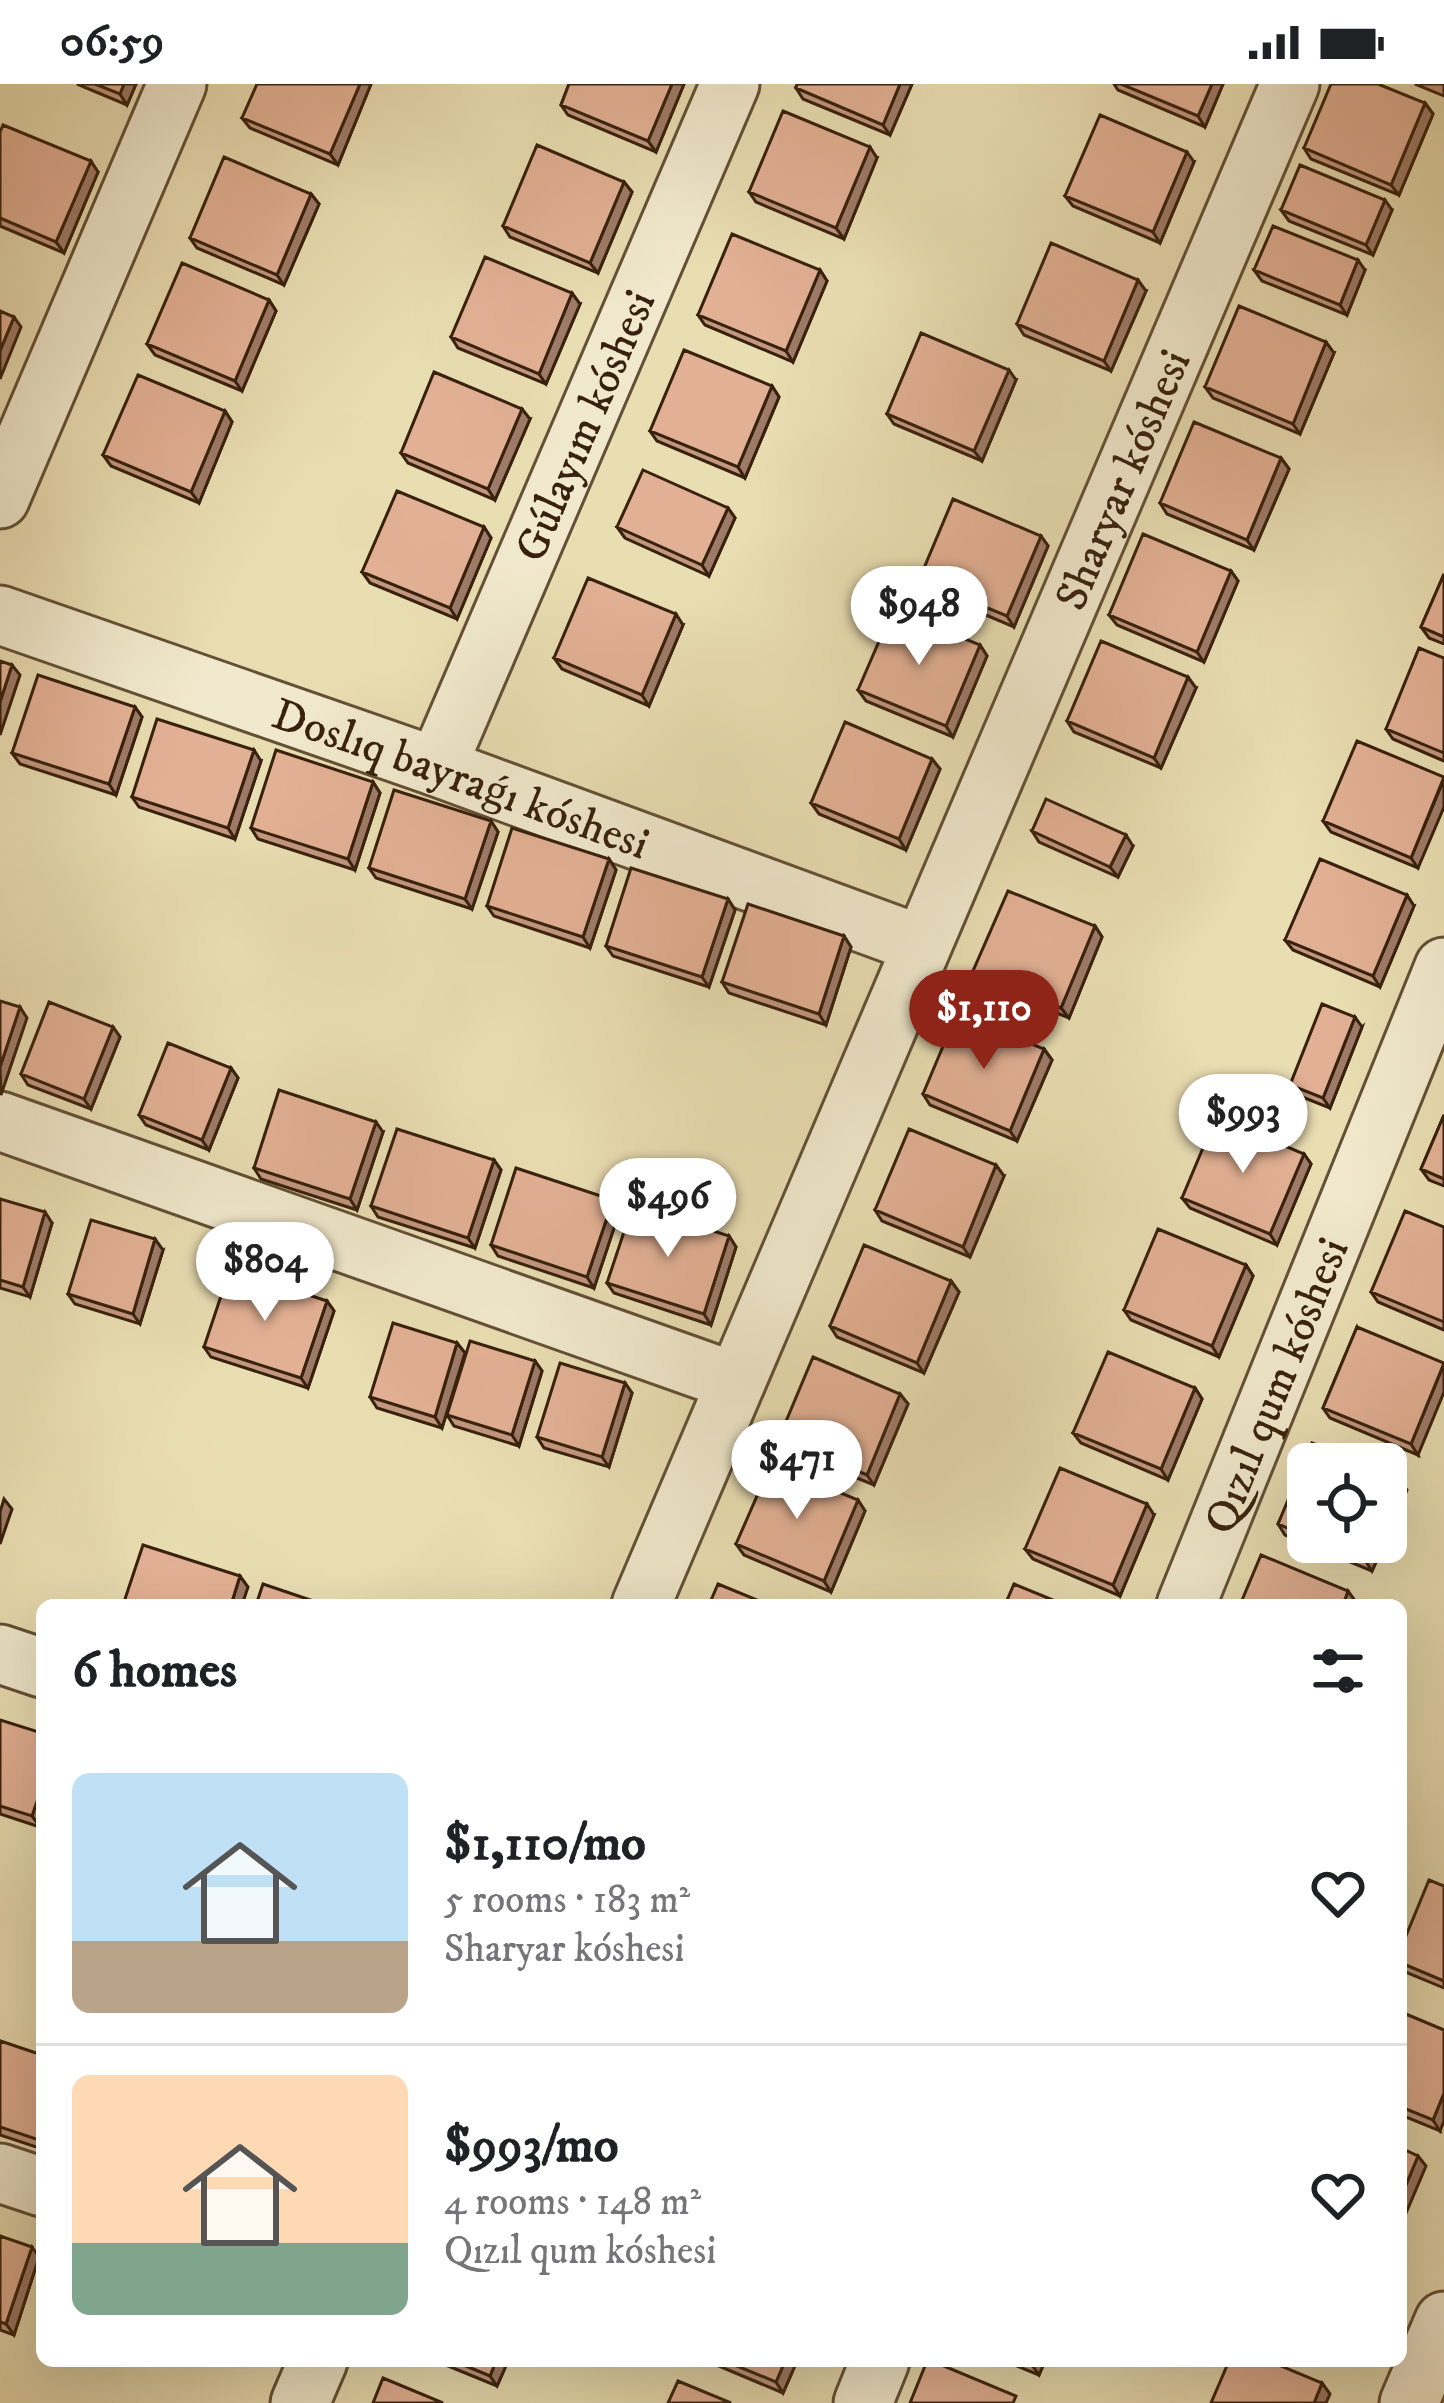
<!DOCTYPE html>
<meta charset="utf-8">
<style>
:root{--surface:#fff;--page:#f6f6f6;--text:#202124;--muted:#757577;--line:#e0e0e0;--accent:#8f2418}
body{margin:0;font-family:"IM FELL DW Pica",serif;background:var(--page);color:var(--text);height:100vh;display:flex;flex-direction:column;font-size:45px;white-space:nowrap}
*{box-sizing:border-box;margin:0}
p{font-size:39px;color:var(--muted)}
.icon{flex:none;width:66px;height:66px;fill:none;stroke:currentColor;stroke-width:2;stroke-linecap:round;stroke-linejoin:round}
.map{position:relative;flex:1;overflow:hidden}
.details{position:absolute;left:36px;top:1515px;width:1371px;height:768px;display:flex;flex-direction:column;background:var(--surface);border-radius:18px;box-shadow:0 12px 48px #0002}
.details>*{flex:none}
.buttons{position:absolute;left:1287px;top:1359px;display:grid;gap:24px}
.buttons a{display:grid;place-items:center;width:120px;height:120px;border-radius:18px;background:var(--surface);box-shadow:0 12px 48px #0002;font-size:60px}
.price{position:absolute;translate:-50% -102px;padding:0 27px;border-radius:42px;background:#fff;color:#222;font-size:39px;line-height:78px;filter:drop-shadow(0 3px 6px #0008)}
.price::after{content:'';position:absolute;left:50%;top:72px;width:36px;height:27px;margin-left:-18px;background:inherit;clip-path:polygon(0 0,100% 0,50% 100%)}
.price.on{background:var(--accent);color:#fff}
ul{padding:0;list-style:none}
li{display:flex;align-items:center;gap:36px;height:300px;padding:0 36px}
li+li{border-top:3px solid var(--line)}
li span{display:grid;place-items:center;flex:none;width:336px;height:240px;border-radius:18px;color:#555}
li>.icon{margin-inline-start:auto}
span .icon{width:144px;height:144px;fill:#fffc;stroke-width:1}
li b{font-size:51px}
h2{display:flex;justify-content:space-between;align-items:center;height:144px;padding:0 36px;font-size:51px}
.status{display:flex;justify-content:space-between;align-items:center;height:84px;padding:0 60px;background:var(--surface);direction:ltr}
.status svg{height:33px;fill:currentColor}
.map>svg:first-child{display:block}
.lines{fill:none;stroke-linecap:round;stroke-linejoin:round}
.minor-casing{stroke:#645036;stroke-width:63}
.minor{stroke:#f1e9cd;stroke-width:57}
.wall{fill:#c2977f;stroke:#38210d;stroke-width:3}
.shaded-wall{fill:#9e7b68;stroke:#38210d;stroke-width:3}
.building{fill:#e2b094;stroke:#38210d;stroke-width:3}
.labels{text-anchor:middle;stroke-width:9;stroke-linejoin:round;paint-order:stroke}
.street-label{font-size:45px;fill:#38210d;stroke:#f1e9cd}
</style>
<div class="status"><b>06:59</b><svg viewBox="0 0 49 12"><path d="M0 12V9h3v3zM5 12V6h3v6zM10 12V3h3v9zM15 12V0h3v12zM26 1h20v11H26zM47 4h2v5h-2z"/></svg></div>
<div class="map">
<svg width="1444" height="2319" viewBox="0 0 1444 2319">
<rect width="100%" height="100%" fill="#e9ddb2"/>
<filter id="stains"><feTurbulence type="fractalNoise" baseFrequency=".00167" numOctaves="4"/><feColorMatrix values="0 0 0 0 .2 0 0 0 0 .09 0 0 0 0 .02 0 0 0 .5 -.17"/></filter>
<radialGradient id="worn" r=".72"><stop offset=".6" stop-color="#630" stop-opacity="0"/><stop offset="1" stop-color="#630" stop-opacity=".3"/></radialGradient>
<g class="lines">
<g class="minor-casing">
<g id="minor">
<path d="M0 415 177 0"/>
<path id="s1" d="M0 531 437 683 922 861"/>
<path id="s2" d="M437 683 730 0"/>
<path d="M0 1037 736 1298"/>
<path id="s3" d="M641 1521 1290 0"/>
<path id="s4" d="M1186 1521 1444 883"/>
<path d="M0 1570 42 1584"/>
<path d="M0 2089 42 2103"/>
<path d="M300 2319 318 2277"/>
<path d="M863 2319 880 2277"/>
<path d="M1409 2319 1444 2237"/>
</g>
</g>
<use href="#minor" class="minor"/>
</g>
<path class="wall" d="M77 0H136L127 21Z
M371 0 338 81 250 44 242 34Z
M569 0H684L656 68 568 31 561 21Z
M912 0 890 51 803 15 796 4Z
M1114 0H1223L1205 43 1118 6Z
M1415 0H1444V12Z
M1425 19 1433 30 1399 111 1311 75 1304 64Z
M0 48 98 88 64 169 0 142Z
M877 74 844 155 756 118 749 108Z
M1194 78 1160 159 1073 122 1065 112Z
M624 98 632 108 598 189 510 153 503 142Z
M311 110 319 120 284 201 197 164 190 154Z
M1281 126H1392L1373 171 1289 137Z
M820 186 827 197 793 278 705 241 698 231Z
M1254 186H1365L1347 231 1262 197Z
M1146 207 1111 287 1024 251 1017 240Z
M269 216 276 227 242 307 155 271 147 260Z
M580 220 546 300 458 264 451 253Z
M1334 269 1300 350 1213 314 1205 303Z
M1016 296 982 377 894 340 887 330Z
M772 302 779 313 745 394 657 357 650 347Z
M225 327 232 338 199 419 111 382 103 371Z
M530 335 495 416 408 379 401 369Z
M1281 374 1289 385 1254 466 1167 430 1160 419Z
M728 424 735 434 709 492 625 454 617 443Z
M484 443 491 454 457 535 370 499 362 488Z
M1041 452 1048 462 1014 543 927 506 919 496Z
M1231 487 1238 497 1204 578 1117 541 1109 531Z
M1444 490V560L1429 554 1421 543Z
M683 541 649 622 562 585 554 574Z
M980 561 987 572 953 653 866 617 858 606Z
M1444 574V677L1393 655 1386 645Z
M1196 604 1161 684 1074 648 1067 637Z
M135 623 142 633 116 711 20 680 12 669Z
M932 675 940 685 906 766 819 730 811 719Z
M261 677 235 755 139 723 132 713Z
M1444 693 1418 784 1331 748 1323 737Z
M373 698 380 709 355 786 258 755 251 744Z
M491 737 498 748 472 825 376 794 369 784Z
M1032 747 1133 762 1118 793 1039 758Z
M609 775 616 786 590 864 494 832 487 822Z
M728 815 735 826 709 903 613 872 606 862Z
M1414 822 1380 903 1293 866 1285 856Z
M1095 842 1102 853 1069 934 981 898 973 887Z
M844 852 851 863 826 941 729 909 722 898Z
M113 943 120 953 91 1025 28 1001 21 990Z
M1362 943 1330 1024 1297 1011 1290 1001Z
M1044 965 1052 976 1017 1057 930 1021 923 1010Z
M231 984 238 994 209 1066 146 1041 139 1031Z
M1444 1031V1102L1429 1096 1421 1085Z
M383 1048 357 1126 261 1095 254 1084Z
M1304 1070 1311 1080 1277 1161 1190 1124 1182 1114Z
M494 1076 501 1086 475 1164 378 1133 371 1122Z
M1004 1092 970 1173 882 1137 875 1126Z
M0 1115 52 1139 30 1213 0 1204Z
M620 1126 594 1204 498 1172 491 1161Z
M1444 1143V1246L1378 1218 1371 1208Z
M729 1152 736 1163 711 1241 614 1209 607 1199Z
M163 1166 140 1240 75 1220 68 1210Z
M1246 1181 1253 1192 1219 1273 1131 1236 1124 1226Z
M951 1197 959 1208 924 1289 837 1253 830 1242Z
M327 1217 334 1227 308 1304 211 1273 204 1263Z
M1357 1243 1418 1371 1330 1334 1323 1324Z
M457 1259 465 1269 442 1344 377 1324 370 1313Z
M535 1277 542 1287 519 1362 454 1342 447 1331Z
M625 1299 632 1309 609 1383 544 1364 537 1353Z
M1195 1304 1202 1315 1168 1396 1081 1359 1073 1349Z
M900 1310 908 1320 874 1401 786 1365 779 1354Z
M1308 1380V1458H1385L1372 1487 1285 1451 1278 1440Z
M858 1416 865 1427 831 1508 744 1471 736 1460Z
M1154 1431 1120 1512 1033 1475 1025 1465Z
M0 1636 40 1743 0 1730Z
M1444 1802V1904L1403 1887 1401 1884V1864Z
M1401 1928 1440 2047 1401 2031Z
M0 1957 42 1971V2065L0 2051Z
M0 2152 39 2173 14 2251 0 2246Z
M436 2277H508L497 2302Z
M707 2277H797L783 2309Z
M1005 2277H1045L1039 2291Z"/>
<path class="shaded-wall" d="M124 0H136L127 21 120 10Z
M360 0H371L338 81 330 70Z
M672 0H684L656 68 648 57Z
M900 0H912L890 51 883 41Z
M1212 0H1223L1205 43 1198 32Z
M1425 19 1433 30 1399 111 1391 101Z
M870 63 877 74 844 155 836 144Z
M1187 68 1194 78 1160 159 1153 148Z
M91 77 98 88 64 169 56 158Z
M624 98 632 108 598 189 590 179Z
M311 110 319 120 284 201 277 191Z
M1385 116 1392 126 1373 171 1366 161Z
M1358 176 1365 186 1347 231 1340 221Z
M820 186 827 197 793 278 786 267Z
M1138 196 1146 207 1111 287 1104 277Z
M572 209 580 220 546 300 539 290Z
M269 216 276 227 242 307 235 297Z
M14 233 21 243 0 295V267Z
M1326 258 1334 269 1300 350 1293 340Z
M1009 286 1016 296 982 377 974 367Z
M772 302 779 313 745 394 738 383Z
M522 325 530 335 495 416 488 405Z
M225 327 232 338 199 419 191 408Z
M1281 374 1289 385 1254 466 1247 456Z
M728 424 735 434 709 492 702 481Z
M484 443 491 454 457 535 450 524Z
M1041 452 1048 462 1014 543 1007 532Z
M1231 487 1238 497 1204 578 1197 568Z
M676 530 683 541 649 622 642 611Z
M980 561 987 572 953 653 946 642Z
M12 581 20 591 0 651V618Z
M1188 593 1196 604 1161 684 1154 674Z
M135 623 142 633 116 711 109 700Z
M254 666 261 677 235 755 228 744Z
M932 675 940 685 906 766 899 755Z
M1444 695V723L1418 784 1411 774Z
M373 698 380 709 355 786 348 775Z
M491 737 498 748 472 825 465 815Z
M1126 751 1133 762 1118 793 1110 783Z
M609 775 616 786 590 864 583 853Z
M1407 811 1414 822 1380 903 1373 892Z
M728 815 735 826 709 903 702 893Z
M1095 842 1102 853 1069 934 1061 924Z
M844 852 851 863 826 941 819 930Z
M20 923 27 934 1 1011 0 983Z
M1355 933 1362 943 1330 1024 1323 1014Z
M113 943 120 953 91 1025 84 1015Z
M1044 965 1052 976 1017 1057 1010 1047Z
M231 984 238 994 209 1066 202 1056Z
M376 1038 383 1048 357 1126 350 1115Z
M1304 1070 1311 1080 1277 1161 1270 1150Z
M494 1076 501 1086 475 1164 468 1154Z
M996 1081 1004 1092 970 1173 963 1163Z
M613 1116 620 1126 594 1204 587 1193Z
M45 1128 52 1139 30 1213 23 1203Z
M729 1152 736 1163 711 1241 704 1230Z
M155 1155 163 1166 140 1240 133 1230Z
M1246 1181 1253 1192 1219 1273 1212 1262Z
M951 1197 959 1208 924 1289 917 1279Z
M327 1217 334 1227 308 1304 301 1294Z
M457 1259 465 1269 442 1344 435 1333Z
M535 1277 542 1287 519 1362 512 1351Z
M1444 1280V1308L1418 1371 1411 1360Z
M625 1299 632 1309 609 1383 602 1373Z
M1195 1304 1202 1315 1168 1396 1161 1385Z
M900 1310 908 1320 874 1401 867 1391Z
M1399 1396 1407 1406 1386 1455V1427Z
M4 1415 12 1425 0 1460V1428Z
M858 1416 865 1427 831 1508 824 1497Z
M1147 1420 1154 1431 1120 1512 1113 1501Z
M1373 1458H1385L1372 1487 1365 1476Z
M240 1492 248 1503 242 1521H231Z
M1348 1507 1356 1518 1354 1521H1343Z
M42 1703V1736L40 1743 32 1732Z
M1444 2009V2037L1440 2047 1433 2036Z
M1418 2072 1426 2082 1401 2141V2113Z
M32 2163 39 2173 14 2251 6 2240Z
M496 2277H508L497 2302 490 2292Z
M785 2277H797L783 2309 776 2298Z
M1034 2277H1045L1039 2291 1032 2281Z
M1322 2299 1330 2310 1326 2319H1314Z"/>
<path class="building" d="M95 0H124L120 10Z
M257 0H360L330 70 242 34Z
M569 0H672L648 57 561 21Z
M797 0H900L883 41 796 4Z
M1121 0H1212L1198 32Z
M1331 0H1378L1425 19 1391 101 1304 64Z
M783 27 870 63 836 144 749 108Z
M1100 31 1187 68 1153 148 1065 112Z
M3 41 91 77 56 158 0 134V48Z
M537 61 624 98 590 179 503 142Z
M224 73 311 110 277 191 190 154Z
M1300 81 1385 116 1366 161 1281 126Z
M1273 142 1358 176 1340 221 1254 186Z
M732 150 820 186 786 267 698 231Z
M1051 159 1138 196 1104 277 1017 240Z
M485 173 572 209 539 290 451 253Z
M182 179 269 216 235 297 147 260Z
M1239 222 1326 258 1293 340 1205 303Z
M0 227 14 233 0 267Z
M921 249 1009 286 974 367 887 330Z
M684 266 772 302 738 383 650 347Z
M434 288 522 325 488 405 401 369Z
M138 291 225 327 191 408 103 371Z
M1194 338 1281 374 1247 456 1160 419Z
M643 386 728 424 702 481 617 443Z
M397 407 484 443 450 524 362 488Z
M953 415 1041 452 1007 532 919 496Z
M1143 450 1231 487 1197 568 1109 531Z
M1444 490V553L1421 543Z
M588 494 676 530 642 611 554 574Z
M893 525 980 561 946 642 858 606Z
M1101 557 1188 593 1154 674 1067 637Z
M1419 564 1444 574V669L1386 645Z
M0 577 12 581 0 618Z
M38 591 135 623 109 700 12 669Z
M157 635 254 666 228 744 132 713Z
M845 638 932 675 899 755 811 719Z
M1357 657 1444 693 1411 774 1323 737Z
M276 666 373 698 348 775 251 744Z
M394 706 491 737 465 815 369 784Z
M1046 715 1126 751 1110 783 1032 747Z
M512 744 609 775 583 853 487 822Z
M1320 775 1407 811 1373 892 1285 856Z
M631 784 728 815 702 893 606 862Z
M1008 807 1095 842 1061 924 973 887Z
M748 820 844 852 819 930 722 898Z
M0 917 20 923 0 983Z
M49 918 113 943 84 1015 21 990Z
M1322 920 1355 933 1323 1014 1290 1001Z
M957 929 1044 965 1010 1047 923 1010Z
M168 959 231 984 202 1056 139 1031Z
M279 1006 376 1038 350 1115 254 1084Z
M1444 1031V1095L1421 1085Z
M1216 1033 1304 1070 1270 1150 1182 1114Z
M397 1045 494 1076 468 1154 371 1122Z
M909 1045 996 1081 963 1163 875 1126Z
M516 1084 613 1116 587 1193 491 1161Z
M0 1115 45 1128 23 1203 0 1196Z
M633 1121 729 1152 704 1230 607 1199Z
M1405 1127 1444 1143V1238L1371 1208Z
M91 1136 155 1155 133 1230 68 1210Z
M1158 1145 1246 1181 1212 1262 1124 1226Z
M864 1161 951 1197 917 1279 830 1242Z
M230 1185 327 1217 301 1294 204 1263Z
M393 1239 457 1259 435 1333 370 1313Z
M1357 1243 1444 1279 1411 1360 1323 1324Z
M470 1257 535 1277 512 1351 447 1331Z
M1108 1268 1195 1304 1161 1385 1073 1349Z
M813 1273 900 1310 867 1391 779 1354Z
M560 1279 625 1299 602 1373 537 1353Z
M1312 1359 1362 1380H1308V1453L1278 1440Z
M771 1380 858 1416 824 1497 736 1460Z
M1060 1384 1147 1420 1113 1501 1025 1465Z
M1386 1390 1399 1396 1386 1427Z
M1321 1458H1373L1365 1476Z
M143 1461 240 1492 231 1521H123Z
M1261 1471 1348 1507 1343 1521H1240Z
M263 1500 325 1521H256Z
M718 1500 769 1521H709Z
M1014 1500 1065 1521H1005Z
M0 1636 42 1649V1703L32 1732 0 1722Z
M1429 1796 1444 1802V1897L1401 1879V1864Z
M1401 1928 1444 1946V2009L1433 2036 1401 2023Z
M0 1957 42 1971V2057L0 2043Z
M1401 2064 1418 2072 1401 2113Z
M0 2152 32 2163 6 2240 0 2238Z
M454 2277H496L490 2292Z
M725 2277H785L776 2298Z
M927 2277H932L1016 2312 1013 2319H910Z
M1229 2277H1269L1322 2299 1314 2319H1211Z
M383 2294 443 2319H373Z
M678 2297 731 2319H668Z"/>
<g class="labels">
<g class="street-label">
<text dy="16" stroke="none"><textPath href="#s2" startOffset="372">Gúlayım kóshesi</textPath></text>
<text dy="16" stroke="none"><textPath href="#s3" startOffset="1224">Sharyar kóshesi</textPath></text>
<text dy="16" stroke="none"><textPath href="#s1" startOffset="489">Doslıq bayraǵı kóshesi</textPath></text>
<text dy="16" stroke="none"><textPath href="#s4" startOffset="237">Qızıl qum kóshesi</textPath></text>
</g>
</g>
<rect width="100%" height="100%" filter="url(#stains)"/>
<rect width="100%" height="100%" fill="url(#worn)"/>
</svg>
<div class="buttons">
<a><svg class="icon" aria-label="locate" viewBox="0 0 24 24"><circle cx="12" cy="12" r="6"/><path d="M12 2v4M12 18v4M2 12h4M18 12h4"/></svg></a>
</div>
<b class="price" style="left:919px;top:584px">$948</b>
<b class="price on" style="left:984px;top:988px">$1,110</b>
<b class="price" style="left:1243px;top:1092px">$993</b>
<b class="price" style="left:668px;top:1176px">$496</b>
<b class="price" style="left:265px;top:1240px">$804</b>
<b class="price" style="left:797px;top:1438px">$471</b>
<section class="details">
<h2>6 homes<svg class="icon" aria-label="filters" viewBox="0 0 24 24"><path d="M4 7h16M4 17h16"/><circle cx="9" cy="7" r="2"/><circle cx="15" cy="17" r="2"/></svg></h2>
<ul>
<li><span style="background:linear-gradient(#bfe0f5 70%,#b9a48a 0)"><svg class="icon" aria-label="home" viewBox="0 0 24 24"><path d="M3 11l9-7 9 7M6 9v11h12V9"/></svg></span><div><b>$1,110/mo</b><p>5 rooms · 183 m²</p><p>Sharyar kóshesi</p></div><svg class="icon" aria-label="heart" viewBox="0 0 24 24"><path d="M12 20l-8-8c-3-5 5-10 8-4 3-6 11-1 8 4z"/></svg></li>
<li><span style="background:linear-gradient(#ffd9b3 70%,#7fa58c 0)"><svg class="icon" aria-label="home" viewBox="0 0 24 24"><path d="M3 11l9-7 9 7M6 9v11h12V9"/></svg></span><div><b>$993/mo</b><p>4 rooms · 148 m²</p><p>Qızıl qum kóshesi</p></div><svg class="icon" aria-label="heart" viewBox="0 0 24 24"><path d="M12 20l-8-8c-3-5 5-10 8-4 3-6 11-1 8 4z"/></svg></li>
</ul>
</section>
</div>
